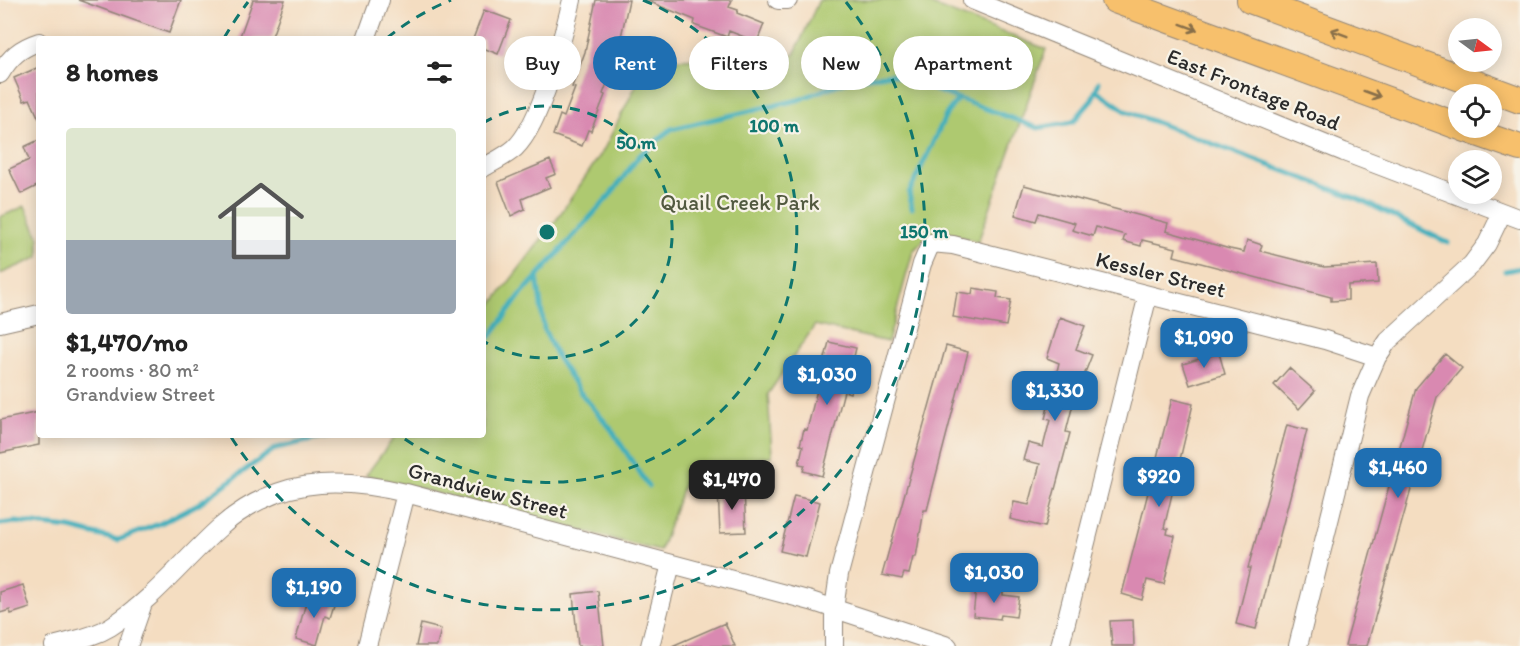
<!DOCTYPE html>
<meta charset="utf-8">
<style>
:root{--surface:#fff;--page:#f2f2f2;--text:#222;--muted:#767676;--accent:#1f6fb2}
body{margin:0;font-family:Itim,sans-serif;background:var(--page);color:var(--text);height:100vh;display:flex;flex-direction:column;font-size:22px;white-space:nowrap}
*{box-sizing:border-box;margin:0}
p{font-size:20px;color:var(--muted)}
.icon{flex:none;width:33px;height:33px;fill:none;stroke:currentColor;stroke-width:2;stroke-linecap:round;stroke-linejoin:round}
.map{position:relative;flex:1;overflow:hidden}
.details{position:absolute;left:36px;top:36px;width:450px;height:402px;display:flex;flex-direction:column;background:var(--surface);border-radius:6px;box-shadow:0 3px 15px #0003}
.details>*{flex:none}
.hud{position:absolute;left:504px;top:36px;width:570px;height:54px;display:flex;gap:12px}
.needle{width:39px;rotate:105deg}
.tools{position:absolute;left:1448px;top:18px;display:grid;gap:12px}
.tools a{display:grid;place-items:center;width:54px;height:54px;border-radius:50%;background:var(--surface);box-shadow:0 3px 15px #0003;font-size:30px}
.price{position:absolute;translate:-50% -51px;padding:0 14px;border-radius:12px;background:var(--accent);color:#fff;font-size:20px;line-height:39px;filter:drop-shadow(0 2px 3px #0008)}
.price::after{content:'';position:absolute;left:50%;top:36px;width:18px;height:14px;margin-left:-9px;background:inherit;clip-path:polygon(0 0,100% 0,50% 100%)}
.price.on{background:#222;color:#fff}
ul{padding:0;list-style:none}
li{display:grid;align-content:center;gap:12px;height:318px;padding:0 30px}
li span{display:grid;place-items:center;height:186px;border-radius:6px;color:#555}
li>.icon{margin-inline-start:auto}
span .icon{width:108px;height:108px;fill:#fffc;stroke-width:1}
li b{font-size:26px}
h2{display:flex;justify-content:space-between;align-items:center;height:72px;padding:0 30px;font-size:26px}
.chip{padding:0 21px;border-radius:27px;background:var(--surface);box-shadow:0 3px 15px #0003;font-size:21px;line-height:54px}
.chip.on{background:var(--accent);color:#fff}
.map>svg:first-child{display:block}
.green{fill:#aec970;stroke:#6c7a4e;stroke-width:1.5}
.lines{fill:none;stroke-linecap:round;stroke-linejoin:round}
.stream{stroke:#40afbc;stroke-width:5}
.building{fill:#d989b1}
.minor-casing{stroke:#908476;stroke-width:20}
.highway-casing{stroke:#908476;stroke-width:28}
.minor{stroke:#fff;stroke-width:18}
.highway{stroke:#f7c06c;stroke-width:26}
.oneway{stroke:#876e48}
.ring{fill:none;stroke:#0f766e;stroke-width:3;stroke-dasharray:10 8}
.labels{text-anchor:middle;stroke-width:4.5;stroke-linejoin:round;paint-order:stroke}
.street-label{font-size:22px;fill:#2b2b2b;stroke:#f7f3e8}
.park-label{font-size:22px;fill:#525a40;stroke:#f7f3e8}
.centre{fill:#0f766e;stroke:#f7f3e8;stroke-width:3}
.ring-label{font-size:18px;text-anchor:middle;font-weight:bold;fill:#0f766e;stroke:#f7f3e8;stroke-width:4.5;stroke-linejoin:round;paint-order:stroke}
</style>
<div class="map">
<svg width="1520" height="646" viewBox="0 0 1520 646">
<rect width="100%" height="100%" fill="#f7f3e8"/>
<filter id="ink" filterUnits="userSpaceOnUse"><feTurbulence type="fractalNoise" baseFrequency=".0167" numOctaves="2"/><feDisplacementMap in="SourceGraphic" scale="12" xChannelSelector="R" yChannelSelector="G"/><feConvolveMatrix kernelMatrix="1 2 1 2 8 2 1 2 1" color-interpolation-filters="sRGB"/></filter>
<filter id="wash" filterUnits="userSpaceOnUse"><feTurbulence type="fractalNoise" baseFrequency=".008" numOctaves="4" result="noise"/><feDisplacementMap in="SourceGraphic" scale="24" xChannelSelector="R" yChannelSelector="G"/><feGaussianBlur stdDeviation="1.35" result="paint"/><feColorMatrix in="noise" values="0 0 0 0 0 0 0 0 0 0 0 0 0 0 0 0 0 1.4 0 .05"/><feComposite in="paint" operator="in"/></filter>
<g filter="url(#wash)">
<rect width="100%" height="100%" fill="#f4ddc1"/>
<path class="green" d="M819 0H919L1046 49 978 242 947 232 925 239 913 251 888 342 815 325 768 394 772 456 687 475 660 551 366 475 396 435H483V316L557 219 603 151 649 60 794 55Z
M25 206 39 237V257L0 274V217Z"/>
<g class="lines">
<path class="stream" d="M1096 90 1126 111 1361 200 1448 243
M912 208 909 193 947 113 957 100
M1505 271 1520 268
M537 276 544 329 557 357 580 392 611 429 648 486
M483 341 490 337 519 297 611 194 639 156 671 129 798 100 852 79 892 74 1038 128 1073 122 1092 100 1099 82
M0 524 16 522 70 528 118 540 161 523 198 504 276 448 335 435"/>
</g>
<g id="blocks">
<path class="building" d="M78 0H181L169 33Z
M253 0H285L271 39H239Z
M596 0H629L616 60 603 94 605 95 591 131 588 130 582 146 553 135 560 115 564 117 575 88 572 87 585 52Z
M645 0H732L729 7 738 10 737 13 764 24 757 42 729 31 727 37 694 25 695 20Z
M484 10 511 20 498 54 483 48V39H473Z
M39 67V119L30 99 24 101 14 78Z
M39 140V185L21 194 9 169 29 160 24 147Z
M550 160 556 174 546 178 550 187 522 199 525 209 511 216 498 182Z
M1024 185 1168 223 1166 231 1230 249 1244 252 1247 240 1262 245 1260 251 1324 267 1377 264 1378 283 1348 285V300L1331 301V297L1174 256 1176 248 1142 240 1141 246 1123 241 1125 235 1096 227 1093 236 1072 230 1075 223 1039 213 1036 221 1015 215Z
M973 288 998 292 997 298 1011 300 1006 326 953 317 957 292 972 294Z
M1060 317 1085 326 1076 349 1092 355 1081 383H1084L1078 405 1073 404 1066 432 1070 433 1045 527 1010 519 1014 502 1029 505 1040 464 1023 460 1028 443 1043 447 1050 420 1045 419 1059 363 1047 358Z
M829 342 856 348 853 361 858 362 850 393 844 391 822 476 803 471 805 465 799 464 803 446 800 445 804 429 807 430Z
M946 346 968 352 927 510H924L916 557H913L909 574 904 573 902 579 882 575Z
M1219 353 1225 374 1190 385 1183 364Z
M1445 354 1462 368 1437 397 1367 646H1345L1416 388Z
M1289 368 1315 391 1299 409 1274 385Z
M1172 399 1193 404 1164 528 1168 529 1167 534 1175 536 1164 584 1147 580 1142 600 1122 594Z
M39 412V445L0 453V420Z
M1287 425 1307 430 1256 629 1236 624 1250 568H1248Z
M744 489 746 532 720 533 718 490Z
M794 496 820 502 806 557 780 551Z
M23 585 30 608 11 614 10 610 0 613V592Z
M976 588 1003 591V595L1019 597 1016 617 1001 615 1000 619 973 616Z
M598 591 604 646H578L573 594Z
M308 595 335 602 330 618 325 616 317 645 296 639Z
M1133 620 1134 646H1112L1110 621Z
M725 623 735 646H672Z
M421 624 441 629 437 646H416Z"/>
</g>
</g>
<g filter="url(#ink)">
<use href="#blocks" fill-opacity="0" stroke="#908476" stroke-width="1.5"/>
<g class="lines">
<g class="minor-casing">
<path id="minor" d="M778 0H788
M972 0 1344 152 1520 219
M366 39 380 0
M0 74C10 57 20 48 39 42
M483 168C493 162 506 156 515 148 542 122 563 37 572 0
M0 323 39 314
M54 646C73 640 92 638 110 627 152 601 182 562 218 529 275 478 335 476 406 493L811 601 948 646
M128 646 143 603
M367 646 406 493
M650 646 671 564
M834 646V609L839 574 922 264 931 243 953 245 1325 340 1377 357
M1060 646 1148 295
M1298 646 1360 396 1377 357 1388 341 1472 264 1487 244 1502 213"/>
</g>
<g class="highway-casing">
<path id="highway" d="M1115 0 1458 126
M1250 0 1520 100
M1463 128 1520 148"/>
</g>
<use href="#minor" class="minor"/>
<use href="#highway" class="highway"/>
</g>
<defs><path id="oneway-shaft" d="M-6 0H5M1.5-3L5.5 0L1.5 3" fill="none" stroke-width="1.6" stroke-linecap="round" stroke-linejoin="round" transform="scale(1.5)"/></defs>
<g class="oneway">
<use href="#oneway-shaft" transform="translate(1189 27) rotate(20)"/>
<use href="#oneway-shaft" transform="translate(1339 33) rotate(-159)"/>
<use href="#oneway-shaft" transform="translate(1372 94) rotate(20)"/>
</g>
</g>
<g class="ring">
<path d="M483 123A126 126 0 1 1 483 341"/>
<path d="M387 38A251 251 0 0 1 451 0M643 0A251 251 0 1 1 399 435"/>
<path d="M224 38A377 377 0 0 1 248 2M846 2A377 377 0 1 1 231 437"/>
</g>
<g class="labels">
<g class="street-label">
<text transform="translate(1254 89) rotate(22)" y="8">East Frontage Road</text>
<text transform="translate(1161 274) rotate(14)" y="8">Kessler Street</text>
<text transform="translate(488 490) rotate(15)" y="8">Grandview Street</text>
</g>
<g class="park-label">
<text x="740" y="210">Quail Creek Park</text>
</g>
</g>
<circle cx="547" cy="232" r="9" class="centre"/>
<g class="ring-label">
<text x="774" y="132">100 m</text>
<text x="636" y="149">50 m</text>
<text x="924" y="238">150 m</text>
</g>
</svg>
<div class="tools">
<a><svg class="needle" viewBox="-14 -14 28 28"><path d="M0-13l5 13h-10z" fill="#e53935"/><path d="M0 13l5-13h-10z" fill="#767676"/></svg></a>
<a><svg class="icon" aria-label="locate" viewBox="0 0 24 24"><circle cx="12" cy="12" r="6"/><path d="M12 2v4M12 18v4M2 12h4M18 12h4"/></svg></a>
<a><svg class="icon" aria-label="layers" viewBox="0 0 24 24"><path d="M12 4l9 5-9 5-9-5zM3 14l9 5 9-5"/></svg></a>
</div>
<b class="price" style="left:1204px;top:369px">$1,090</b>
<b class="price" style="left:827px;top:406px">$1,030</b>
<b class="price" style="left:1055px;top:422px">$1,330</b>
<b class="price" style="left:1398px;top:499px">$1,460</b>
<b class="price" style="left:1159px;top:508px">$920</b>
<b class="price on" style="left:732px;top:511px">$1,470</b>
<b class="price" style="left:994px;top:604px">$1,030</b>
<b class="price" style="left:314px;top:619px">$1,190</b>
<div class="hud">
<a class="chip">Buy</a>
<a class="chip on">Rent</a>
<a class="chip">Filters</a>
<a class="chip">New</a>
<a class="chip">Apartment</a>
</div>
<section class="details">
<h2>8 homes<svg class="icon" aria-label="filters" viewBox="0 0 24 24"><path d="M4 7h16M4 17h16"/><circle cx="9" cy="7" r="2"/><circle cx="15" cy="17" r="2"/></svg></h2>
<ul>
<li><span style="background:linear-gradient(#dfe7d0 60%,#9aa5b1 0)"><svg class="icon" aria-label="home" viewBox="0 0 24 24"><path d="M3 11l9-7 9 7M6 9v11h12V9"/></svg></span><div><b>$1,470/mo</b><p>2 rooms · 80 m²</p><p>Grandview Street</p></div></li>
</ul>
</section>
</div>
